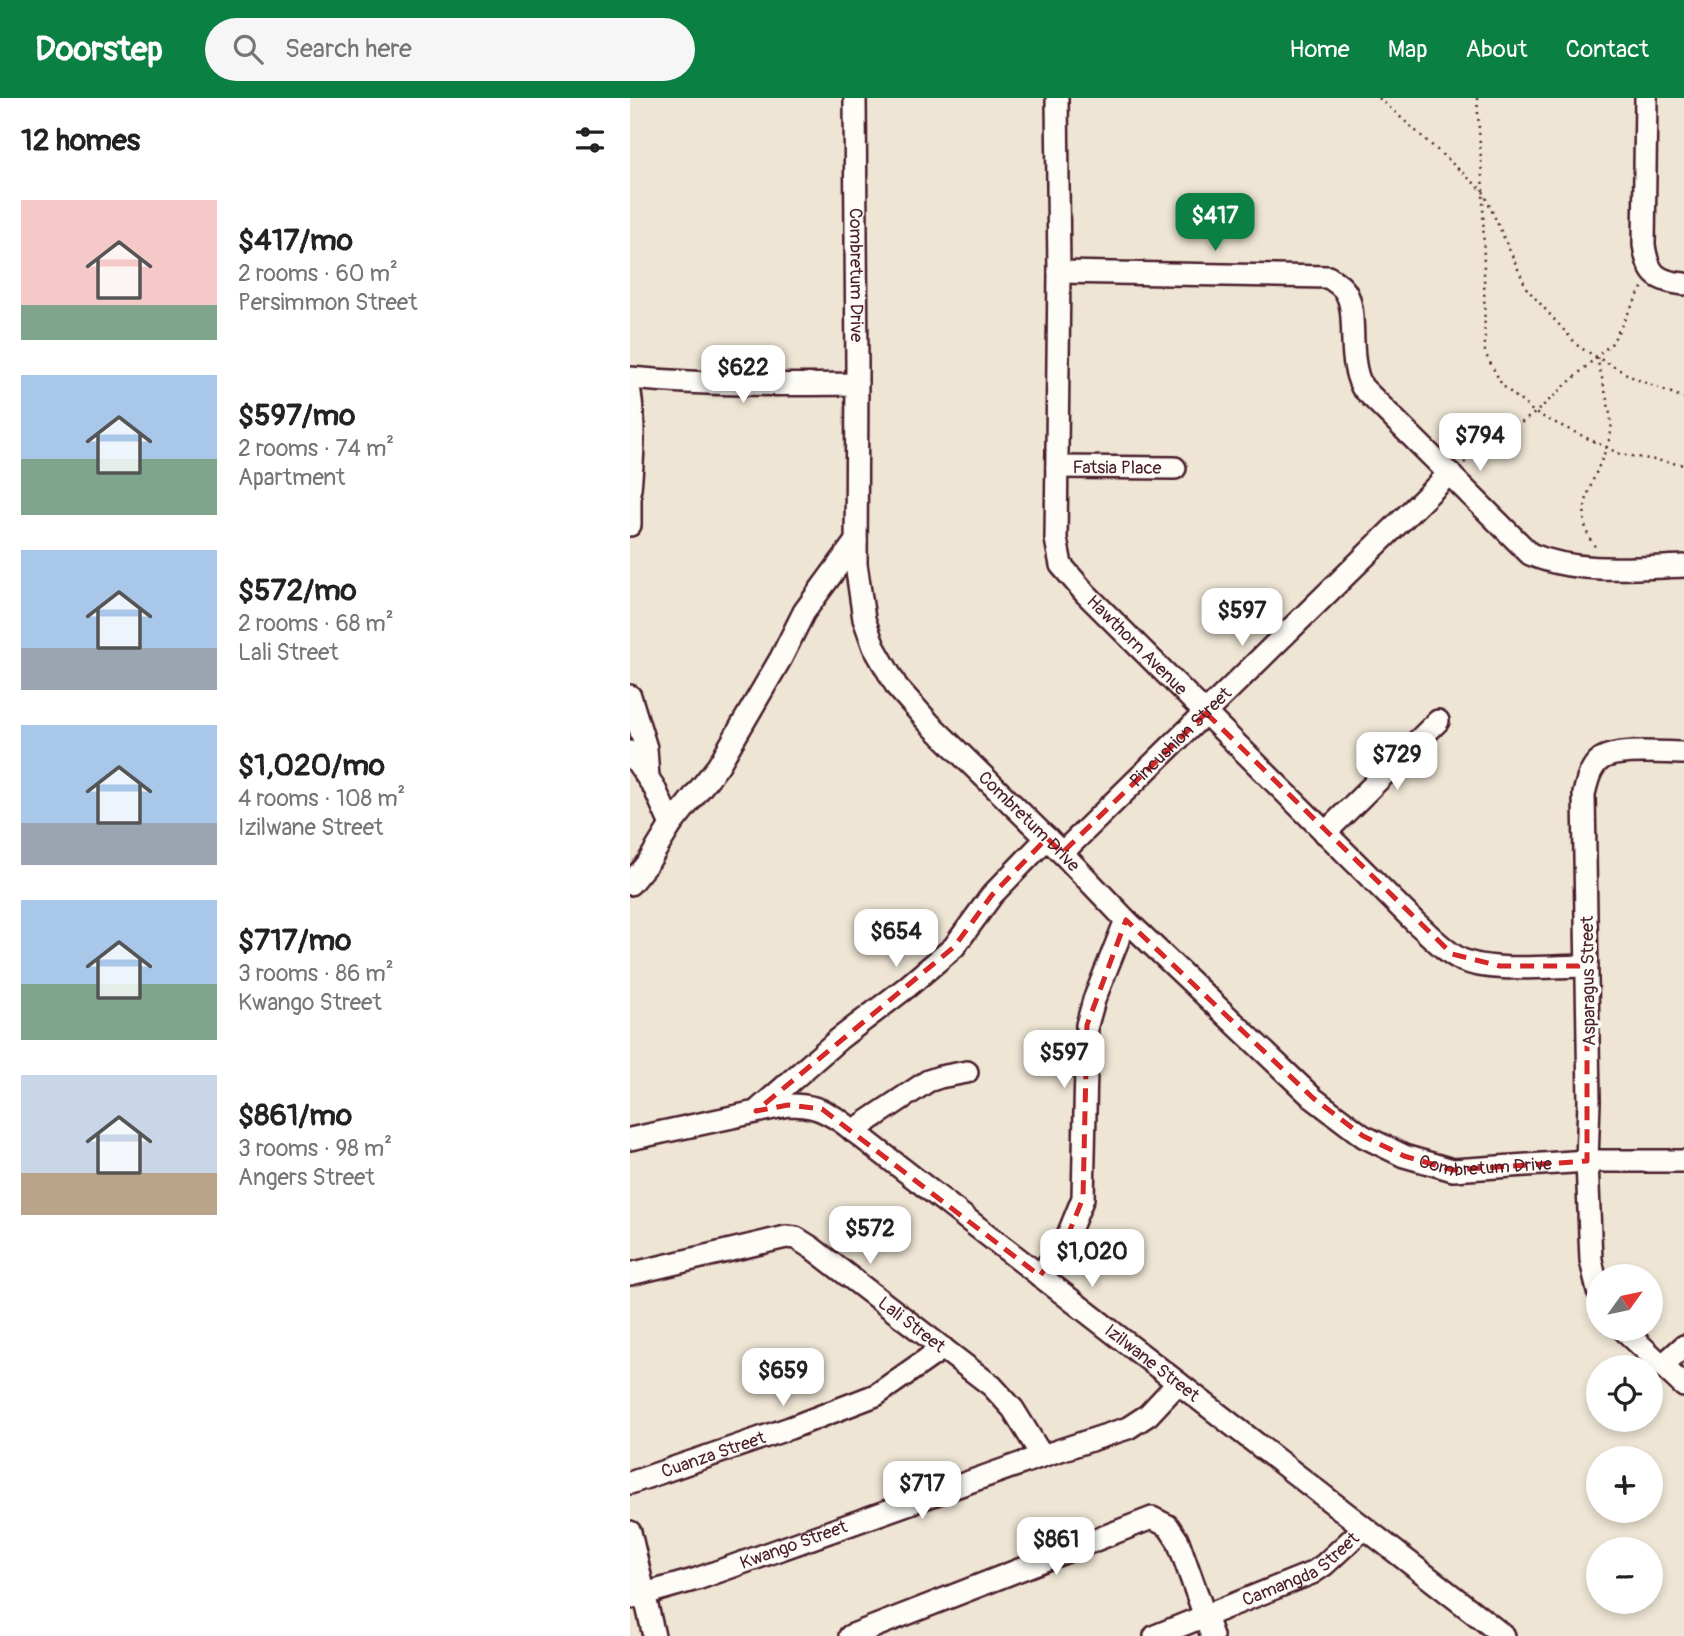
<!DOCTYPE html>
<meta charset="utf-8">
<style>
:root{--surface:#fff;--page:#f6f6f6;--text:#222;--muted:#767676;--accent:#0b8043}
body{margin:0;font-family:Pangolin,sans-serif;background:var(--page);color:var(--text);height:100vh;display:flex;flex-direction:column;font-size:26px;white-space:nowrap}
*{box-sizing:border-box;margin:0}
p{font-size:23px;color:var(--muted)}
.icon{flex:none;width:38px;height:38px;fill:none;stroke:currentColor;stroke-width:2;stroke-linecap:round;stroke-linejoin:round}
.map{position:relative;flex:1;overflow:hidden}
.side{display:flex;flex-direction:column;background:var(--surface);width:630px}
.side>*{flex:none}
.needle{width:46px;rotate:57deg}
.controls{position:absolute;left:956px;top:1166px;display:grid;gap:14px}
.controls a{display:grid;place-items:center;width:77px;height:77px;border-radius:50%;background:var(--surface);box-shadow:0 4px 10px #0003;font-size:35px}
.price{position:absolute;translate:-50% -60px;padding:0 16px;border-radius:14px;background:#fff;color:#222;font-size:23px;line-height:46px;filter:drop-shadow(0 2px 4px #0008)}
.price::after{content:'';position:absolute;left:50%;top:42px;width:21px;height:16px;margin-left:-10px;background:inherit;clip-path:polygon(0 0,100% 0,50% 100%)}
.price.active{background:var(--accent);color:#fff}
ul{padding:0;list-style:none}
li{display:flex;align-items:center;gap:21px;height:175px;padding:0 21px}
li span{display:grid;place-items:center;flex:none;width:196px;height:140px;border-radius:0px;color:#555}
li>.icon{margin-inline-start:auto}
span .icon{width:84px;height:84px;fill:#fffc;stroke-width:1}
li b{font-size:30px}
h2{display:flex;justify-content:space-between;align-items:center;height:84px;padding:0 21px;font-size:30px}
header{display:flex;align-items:center;gap:42px;box-sizing:border-box;height:98px;padding:0 35px;background:var(--accent);color:#fff}
header strong{font-size:33px}
nav{display:flex;gap:38px;margin-inline-start:auto;font-size:24px}
.search{width:490px;height:63px;background:var(--page);display:flex;align-items:center;gap:18px;box-sizing:border-box;padding:0 24px;border-radius:38px;color:var(--muted);font-size:26px}
main{display:flex;flex:1;min-height:0}
.map>svg:first-child{display:block}
.lines{fill:none;stroke-linecap:round;stroke-linejoin:round}
.minor-casing{stroke:#4a1f2b;stroke-width:26}
.path{stroke:#4a1f2b;stroke-width:2.5;stroke-dasharray:2 5;stroke-linecap:butt}
.minor{stroke:#fdfcf7;stroke-width:21}
.marked{fill:none;stroke:#d62828;stroke-width:5;stroke-dasharray:14 9;stroke-linejoin:round}
.labels{text-anchor:middle;stroke-width:7;stroke-linejoin:round;paint-order:stroke}
.street-label{font-size:18px;fill:#4a1f2b;stroke:#fdfcf7}
</style>
<header>
<strong>Doorstep</strong>
<div class="search"><svg class="icon" aria-label="search" viewBox="0 0 24 24"><circle cx="10" cy="10" r="6"/><path d="M15 15l6 6"/></svg>Search here</div>
<nav><a>Home</a><a>Map</a><a>About</a><a>Contact</a></nav>
</header>
<main>
<section class="side">
<h2>12 homes<svg class="icon" aria-label="filters" viewBox="0 0 24 24"><path d="M4 7h16M4 17h16"/><circle cx="9" cy="7" r="2"/><circle cx="15" cy="17" r="2"/></svg></h2>
<ul>
<li><span style="background:linear-gradient(#f6c9c9 75%,#7fa58c 0)"><svg class="icon" aria-label="home" viewBox="0 0 24 24"><path d="M3 11l9-7 9 7M6 9v11h12V9"/></svg></span><div><b>$417/mo</b><p>2 rooms · 60 m²</p><p>Persimmon Street</p></div></li>
<li><span style="background:linear-gradient(#a9c7e8 60%,#7fa58c 0)"><svg class="icon" aria-label="home" viewBox="0 0 24 24"><path d="M3 11l9-7 9 7M6 9v11h12V9"/></svg></span><div><b>$597/mo</b><p>2 rooms · 74 m²</p><p>Apartment</p></div></li>
<li><span style="background:linear-gradient(#a9c7e8 70%,#9aa5b1 0)"><svg class="icon" aria-label="home" viewBox="0 0 24 24"><path d="M3 11l9-7 9 7M6 9v11h12V9"/></svg></span><div><b>$572/mo</b><p>2 rooms · 68 m²</p><p>Lali Street</p></div></li>
<li><span style="background:linear-gradient(#a9c7e8 70%,#9aa5b1 0)"><svg class="icon" aria-label="home" viewBox="0 0 24 24"><path d="M3 11l9-7 9 7M6 9v11h12V9"/></svg></span><div><b>$1,020/mo</b><p>4 rooms · 108 m²</p><p>Izilwane Street</p></div></li>
<li><span style="background:linear-gradient(#a9c7e8 60%,#7fa58c 0)"><svg class="icon" aria-label="home" viewBox="0 0 24 24"><path d="M3 11l9-7 9 7M6 9v11h12V9"/></svg></span><div><b>$717/mo</b><p>3 rooms · 86 m²</p><p>Kwango Street</p></div></li>
<li><span style="background:linear-gradient(#c9d6e8 70%,#b9a48a 0)"><svg class="icon" aria-label="home" viewBox="0 0 24 24"><path d="M3 11l9-7 9 7M6 9v11h12V9"/></svg></span><div><b>$861/mo</b><p>3 rooms · 98 m²</p><p>Angers Street</p></div></li>
</ul>
</section>
<div class="map">
<svg width="1054" height="1538" viewBox="0 0 1054 1538">
<rect width="100%" height="100%" fill="#eee5d4"/>
<filter id="ink" filterUnits="userSpaceOnUse"><feTurbulence type="fractalNoise" baseFrequency=".0143" numOctaves="2"/><feDisplacementMap in="SourceGraphic" scale="14" xChannelSelector="R" yChannelSelector="G"/><feConvolveMatrix kernelMatrix="1 2 1 2 8 2 1 2 1" color-interpolation-filters="sRGB"/></filter>
<g filter="url(#ink)">
<g class="lines">
<g class="minor-casing">
<g id="minor">
<path id="s1" d="M225 0 227 270 226 466 234 521 244 549 267 589 299 625 432 755 496 822 683 1000 733 1038 774 1058 823 1072 957 1063H1054"/>
<path id="s2" d="M427 0 429 174 426 441 431 467 455 495 786 825C800 837 815 854 832 862 862 875 924 868 957 868"/>
<path d="M1016 0 1014 147C1018 175 1025 183 1054 186"/>
<path d="M429 174 698 179C704 183 710 186 715 193 729 214 716 258 732 289L900 456C947 476 1003 470 1054 468"/>
<path d="M0 280C76 287 151 287 227 286"/>
<path d="M0 295C5 328 3 359 0 391"/>
<path id="s3" d="M427 369 545 370"/>
<path d="M0 401V427"/>
<path d="M0 598 16 650 18 680"/>
<path d="M0 654 24 689 41 727"/>
<path d="M695 735 808 623"/>
<path id="s4" d="M432 755 820 375"/>
<path d="M0 786 19 763 41 727 88 668 151 560 174 514 226 443"/>
<path d="M129 1011 209 941 277 889 324 849 362 797 417 740"/>
<path d="M223 1033 298 983 310 979 337 974"/>
<path id="s5" d="M0 1041 158 1007C182 1007 192 1011 212 1024L874 1538"/>
<path id="s6" d="M0 1176 156 1139 166 1140 182 1150 362 1288 383 1311 412 1358"/>
<path d="M410 1178 438 1137 453 1100 457 927 464 902 496 822"/>
<path d="M968 1193 961 1162 957 1063 959 1003 954 696C957 684 960 669 971 661 987 650 1034 655 1054 655"/>
<path d="M992 1230 1054 1288"/>
<path d="M1033 1267 1054 1248"/>
<path id="s7" d="M0 1385 160 1330 246 1297 313 1250"/>
<path d="M0 1434 24 1538"/>
<path id="s8" d="M0 1500 67 1481 412 1358 498 1330 518 1317 548 1285"/>
<path d="M220 1538 522 1420 538 1428 548 1443 582 1538"/>
<path id="s9" d="M525 1538 682 1475 694 1467 734 1430"/>
</g>
</g>
<path class="path" d="M749 0 853 93 897 191 949 249 1004 280 1054 300
M847 0 853 93 855 255 872 287 905 315 990 356 1054 367
M967 259C970 275 984 322 981 334 973 373 934 415 968 452
M834 365 905 315 982 245 1013 188"/>
<use href="#minor" class="minor"/>
</g>
</g>
<path class="marked" d="M576 615 822 856 870 868H957V1063L823 1072 774 1058 733 1038 683 1000 496 822 457 927 453 1100 438 1137 410 1178 192 1011 158 1007 126 1013 324 849 362 797 417 740 432 755Z"/>
<g class="labels">
<g class="street-label">
<text dy="6" stroke="none"><textPath href="#s1" startOffset="177">Combretum Drive</textPath></text>
<text dy="6" stroke="none"><textPath href="#s3" startOffset="60">Fatsia Place</textPath></text>
<text dy="6" stroke="none"><textPath href="#s2" startOffset="578">Hawthorn Avenue</textPath></text>
<text dy="6" stroke="none"><textPath href="#s4" startOffset="166">Pincushion Street</textPath></text>
<text dy="6" stroke="none"><textPath href="#s1" startOffset="786">Combretum Drive</textPath></text>
<text transform="translate(958 883) rotate(-91)" y="6">Asparagus Street</text>
<text dy="6" stroke="none"><textPath href="#s1" startOffset="1374">Combretum Drive</textPath></text>
<text dy="6" stroke="none"><textPath href="#s6" startOffset="315">Lali Street</textPath></text>
<text dy="6" stroke="none"><textPath href="#s5" startOffset="612">Izilwane Street</textPath></text>
<text dy="6" stroke="none"><textPath href="#s7" startOffset="88">Cuanza Street</textPath></text>
<text dy="6" stroke="none"><textPath href="#s8" startOffset="172">Kwango Street</textPath></text>
<text dy="6" stroke="none"><textPath href="#s9" startOffset="161">Camangda Street</textPath></text>
</g>
</g>
</svg>
<div class="controls">
<a><svg class="needle" viewBox="-14 -14 28 28"><path d="M0-13l5 13h-10z" fill="#e53935"/><path d="M0 13l5-13h-10z" fill="#767676"/></svg></a>
<a><svg class="icon" aria-label="locate" viewBox="0 0 24 24"><circle cx="12" cy="12" r="6"/><path d="M12 2v4M12 18v4M2 12h4M18 12h4"/></svg></a>
<a>+</a>
<a>−</a>
</div>
<b class="price active" style="left:585px;top:155px">$417</b>
<b class="price" style="left:113px;top:307px">$622</b>
<b class="price" style="left:850px;top:375px">$794</b>
<b class="price" style="left:612px;top:550px">$597</b>
<b class="price" style="left:767px;top:694px">$729</b>
<b class="price" style="left:266px;top:871px">$654</b>
<b class="price" style="left:434px;top:992px">$597</b>
<b class="price" style="left:240px;top:1168px">$572</b>
<b class="price" style="left:462px;top:1191px">$1,020</b>
<b class="price" style="left:153px;top:1310px">$659</b>
<b class="price" style="left:292px;top:1423px">$717</b>
<b class="price" style="left:426px;top:1479px">$861</b>
</div>
</main>
